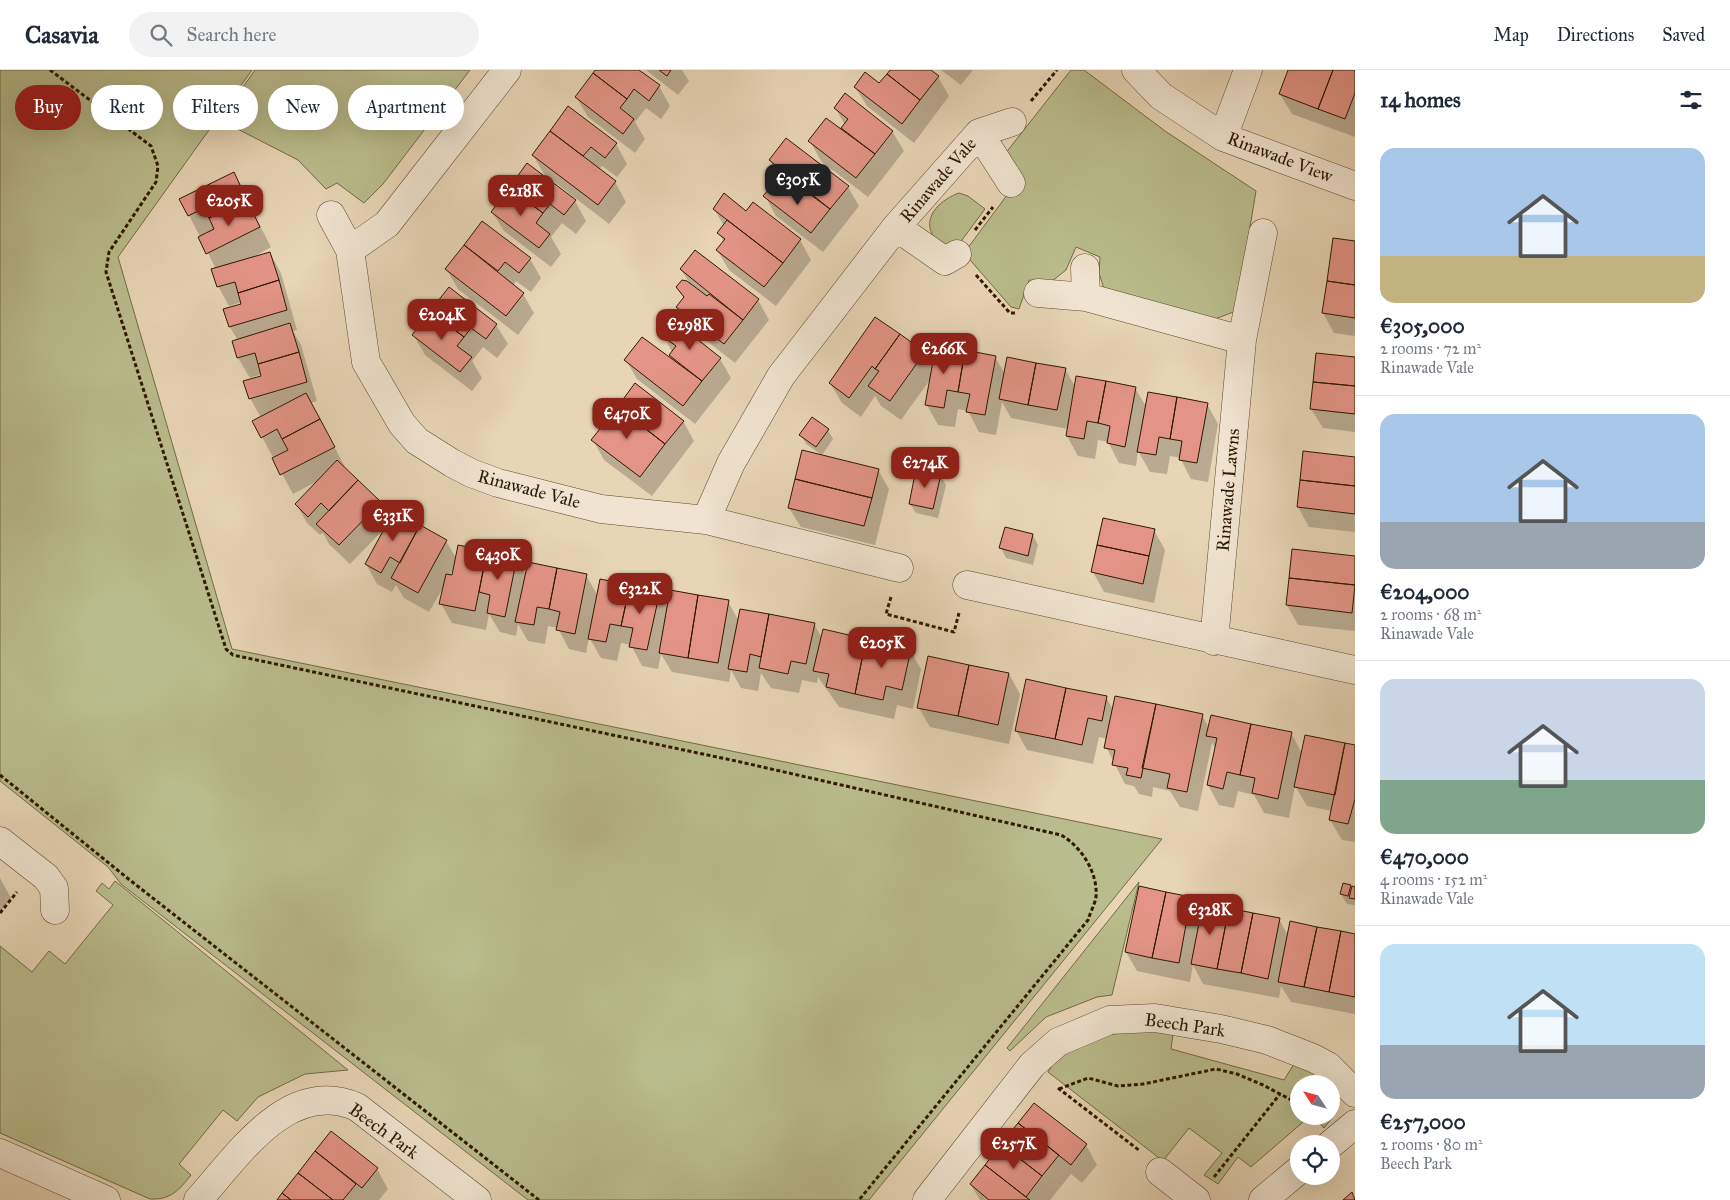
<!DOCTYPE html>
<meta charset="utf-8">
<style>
:root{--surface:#fff;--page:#f2f2f3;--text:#1f2937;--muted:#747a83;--line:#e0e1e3;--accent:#8f2418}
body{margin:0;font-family:"IM FELL Great Primer",serif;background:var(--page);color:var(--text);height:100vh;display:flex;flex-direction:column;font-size:19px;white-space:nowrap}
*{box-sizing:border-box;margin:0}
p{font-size:16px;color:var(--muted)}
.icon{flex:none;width:28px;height:28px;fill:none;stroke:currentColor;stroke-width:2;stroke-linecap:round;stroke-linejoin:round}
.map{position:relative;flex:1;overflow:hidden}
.sheet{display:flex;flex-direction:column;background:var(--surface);width:375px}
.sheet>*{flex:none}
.banner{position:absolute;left:15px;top:15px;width:475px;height:45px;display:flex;gap:10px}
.needle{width:32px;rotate:306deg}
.tools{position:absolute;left:1290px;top:1005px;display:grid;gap:10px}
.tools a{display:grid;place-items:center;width:50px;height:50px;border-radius:50%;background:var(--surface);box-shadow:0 5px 20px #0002;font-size:25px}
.price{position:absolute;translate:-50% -42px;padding:0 11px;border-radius:10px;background:var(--accent);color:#fff;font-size:16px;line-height:32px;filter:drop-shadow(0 1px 2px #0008)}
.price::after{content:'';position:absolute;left:50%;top:30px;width:15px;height:11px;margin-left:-8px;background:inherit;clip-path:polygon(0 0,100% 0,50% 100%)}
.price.active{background:#222;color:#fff}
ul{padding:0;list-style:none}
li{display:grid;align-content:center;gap:10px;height:265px;padding:0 25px}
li+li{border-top:1px solid var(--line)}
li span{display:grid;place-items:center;height:155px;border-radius:15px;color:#555}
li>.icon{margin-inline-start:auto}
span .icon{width:90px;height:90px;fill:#fffc;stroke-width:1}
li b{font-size:21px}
h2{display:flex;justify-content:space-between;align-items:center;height:60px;padding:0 25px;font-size:21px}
.pill{padding:0 18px;border-radius:22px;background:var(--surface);box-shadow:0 5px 20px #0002;font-size:18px;line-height:45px}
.pill.active{background:var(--accent);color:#fff}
header{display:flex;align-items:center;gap:30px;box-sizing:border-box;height:70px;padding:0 25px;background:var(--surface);border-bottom:1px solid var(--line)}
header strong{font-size:24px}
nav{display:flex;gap:28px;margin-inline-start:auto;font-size:18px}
.search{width:350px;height:45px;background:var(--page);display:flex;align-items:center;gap:12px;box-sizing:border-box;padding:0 18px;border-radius:28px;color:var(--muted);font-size:19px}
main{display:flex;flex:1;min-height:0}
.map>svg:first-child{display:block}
.green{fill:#b9bc8c;stroke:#746a46}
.shadow{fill:#0003;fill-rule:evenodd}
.building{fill:#e39486;stroke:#2e1800}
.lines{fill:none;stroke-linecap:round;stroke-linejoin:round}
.minor-casing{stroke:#5c472e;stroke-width:29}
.path{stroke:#2e1800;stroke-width:3;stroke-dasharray:4 2.5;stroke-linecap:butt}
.minor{stroke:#f0e4d0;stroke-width:28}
.labels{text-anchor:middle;stroke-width:4;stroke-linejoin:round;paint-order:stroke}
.street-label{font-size:18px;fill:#2e1800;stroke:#f0e4d0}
</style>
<header>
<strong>Casavia</strong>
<div class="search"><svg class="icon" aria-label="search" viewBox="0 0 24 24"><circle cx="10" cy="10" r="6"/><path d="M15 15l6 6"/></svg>Search here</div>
<nav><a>Map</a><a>Directions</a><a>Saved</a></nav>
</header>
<main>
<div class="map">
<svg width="1355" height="1130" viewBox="0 0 1355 1130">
<rect width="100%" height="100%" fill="#e8d5b6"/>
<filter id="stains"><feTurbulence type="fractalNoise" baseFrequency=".004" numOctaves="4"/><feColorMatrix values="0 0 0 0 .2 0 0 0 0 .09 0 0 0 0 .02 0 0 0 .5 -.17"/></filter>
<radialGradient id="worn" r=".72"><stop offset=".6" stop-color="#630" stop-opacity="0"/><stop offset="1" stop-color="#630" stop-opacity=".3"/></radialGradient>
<path class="green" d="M0 0H252L118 187 232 579 1162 769 869 1130H528L121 814 108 797 0 711Z
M255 0H470L383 114 364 133 337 113 326 119 298 90 220 50Z
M1071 0H1084L1165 61 1256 121 1236 241 1215 249 1104 219 1099 203 1100 187 1076 177 1066 200 1051 212 1029 210 1019 239 1011 237 964 183 1016 113 1001 89Z
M959 123 968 126 985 139 953 182C946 177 935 172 932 164 923 145 942 129 959 123Z
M115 811 348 1000 305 1004 258 1027 237 1051 223 1040 179 1094 191 1105C179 1120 171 1130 150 1129L0 1063V876L32 902 49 881 65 894 113 835 96 821 102 813 109 819Z
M1139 812 1112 925 1097 927 1046 947 1010 981 1007 978Z
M1140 959 1173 964 1171 979 1284 1010 1294 994 1310 1001 1327 1014H1299V1046H1310L1251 1097 1238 1087 1218 1114 1204 1105 1222 1083 1189 1058 1163 1091 1048 1002C1066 971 1107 965 1140 959Z
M1331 1018 1336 1043 1324 1058 1314 1046H1331Z"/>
<path class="shadow" d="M597 0H637L659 16 670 36 661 49 646 38 635 52 645 69 635 83 588 47 576 27Z
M646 0H682L689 11 678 25Z
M891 0H929L938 7 949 26 914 73 867 36 855 17 880 15Z
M941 0H973L961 15Z
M1289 0H1355V67L1292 44 1280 24Z
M568 38 616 74 627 94 617 107 602 96 599 100 615 112 626 132 609 154 544 104 533 85Z
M835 38 892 61 904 81 868 127 821 91 810 71 826 49 842 59 845 55Z
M770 90 848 117 859 136 823 182 776 146 765 126 789 125 794 119 782 110Z
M527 95 575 131 586 151 576 164 562 153 551 167 561 184 551 197 504 161 492 142Z
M233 104 271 177 248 190 270 183 281 203 297 260 293 261 301 275 317 331 311 333 345 397 343 398 380 433 390 451 395 443 446 471 456 488 459 476 516 488 526 505H586L598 526 659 522 668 538 728 532 739 551 741 540 814 554 822 568 910 580 921 599 913 639 897 635 894 649 839 637 818 607 817 613 802 610 799 623 771 618 761 603 758 621 741 618 731 600 729 612 672 602 661 584 658 599 642 596 631 575 621 573 617 591 601 588 589 567 586 583 569 579 558 558 548 556 545 574 528 571 518 554 516 566 500 562 489 544 486 560 452 553 441 534 444 516 429 542 404 528 396 515 392 522 377 514 366 494 385 458 350 494 329 474 323 463 320 465 307 453 296 434 318 411 293 424 262 367 261 348 250 328 262 307V304L250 308 238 288 234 272 238 271 230 257 225 240 242 235V232L229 236 218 216 216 199 189 145ZM454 498 453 507 449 506Z
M714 139 747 142 800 170 811 190 776 236 729 200 717 180 724 172 719 163 724 156Z
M483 153 530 189 541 208 531 222 516 211 513 216 523 224 534 243 518 265 458 219 447 200Z
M1355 173V266L1334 263 1323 243Z
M681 200 758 230 769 250 735 293 689 257 677 237 684 228 678 217 683 211 689 212Z
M449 219 496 255 508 274 497 288 483 277 472 291 482 308 472 321 425 285 414 266Z
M875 249 924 282 933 299 995 287 1005 304 1065 299 1076 318H1135L1147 338 1207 334 1218 354 1208 412 1191 409 1180 388 1170 386 1167 404 1150 402 1138 381 1136 396 1119 393 1108 372 1098 370 1095 389 1078 386 1067 366 1068 359 1011 348 1002 332 996 365 979 362 968 341 958 339 955 357 938 355 927 335 932 307 901 350 881 336 875 326 861 347 842 333 830 313Z
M663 265 720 289 731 308 695 354 637 309 626 290 668 288 672 282Z
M1355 288V362L1323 358 1311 339Z
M626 328 683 351 694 371 652 426 604 390 593 370 602 358 597 349 632 350 636 345Z
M828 360 833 369 822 385 806 374 801 365Z
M1355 388V462L1309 457 1298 437Z
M878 400 889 419 875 475 801 457 789 438Z
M940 405 946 415 938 448 916 443 910 434Z
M1154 460 1165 480 1154 533 1104 522 1093 502Z
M1033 465 1038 475 1033 495 1006 488 1001 478Z
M1293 481 1355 487V561L1298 555 1287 535Z
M1009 604 1020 624 1009 674 930 657 919 638Z
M1106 627 1113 640 1202 645 1209 658 1291 663 1302 683 1355 676V772L1342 770 1330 750 1332 741 1307 736 1295 716 1289 748 1264 743 1254 725 1238 721 1234 738 1219 735 1208 715 1216 679 1212 673 1198 741 1180 737 1170 721 1153 717 1152 727 1139 724 1134 716 1125 714 1106 677 1107 669 1099 667 1093 694 1027 680 1016 660Z
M0 808 11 828 0 842Z
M1350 817 1353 820 1355 818V835L1347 834 1341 824Z
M1191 828 1201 847 1279 849 1288 866 1355 865V944L1291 932 1281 916 1279 928 1203 914 1193 895 1190 912 1137 901 1126 882Z
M331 1063 377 1099 388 1119 379 1130H278Z
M1086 1075 1097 1095 1082 1113 1071 1104 1050 1130H980L971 1115Z"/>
<path class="building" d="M595 0H639L660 15 649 31 634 19 627 29 593 3Z
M659 0H671L667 6Z
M890 0H931L939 6 920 30 887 4Z
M1288 0H1333L1318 39 1279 24Z
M1333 0H1355V23L1345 49 1318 39Z
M865 2 879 13 887 4 920 30 902 54 854 17Z
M593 3 627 29 620 38 634 49 623 64 575 27Z
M845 23 893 61 875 84 841 58 848 49 834 38Z
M568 36 617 73 605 88 591 77 583 86 550 61Z
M826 48 875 84 856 108 808 71Z
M550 61 616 111 598 135 532 85Z
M786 68 849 116 830 139 769 90Z
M527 93 576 130 564 145 550 134 543 143 509 118Z
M234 102 247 130 209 148 204 138 188 146 179 129Z
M775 112 789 123 796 114 830 139 811 163 763 126Z
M509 118 543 143 536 153 550 164 539 178 491 142Z
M724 123 746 141 753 132 801 169 783 193 713 139Z
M247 130 260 157 206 184 198 167 214 159 209 148Z
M727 150 783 193 764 217 716 180 725 169 717 163Z
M482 151 531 188 519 203 505 192 498 201 464 175Z
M1333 168 1355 171V215L1327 211Z
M464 175 524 223 506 246 445 199Z
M695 180 759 229 743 250 680 199Z
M270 182 279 210 238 223 235 212 217 217 211 199Z
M279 210 287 240 229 257 223 239 241 234 238 223Z
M682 210 687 211 707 226 709 224 743 250 724 274 676 237 684 227 676 217Z
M1327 211 1355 215V248L1322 243Z
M449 217 497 254 486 269 471 258 464 267 430 241Z
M430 241 464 267 457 276 472 287 460 302 412 265Z
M875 247 900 264 875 299 872 296 849 328 829 313Z
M673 250 721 288 702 311 669 285 676 276 661 265Z
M290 253 299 282 258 294 255 283 237 288 232 271Z
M900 264 925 282 890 331 868 316 879 301 875 299Z
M642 267 702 311 683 336 624 290Z
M936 275 965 280 958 322 947 320 944 338 925 335Z
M965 280 996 286 985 345 966 342 970 324 958 322Z
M299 282 307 312 249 329 243 311 261 306 258 294Z
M1316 283 1355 287V316L1313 312Z
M1007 287 1036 293 1028 335 999 329Z
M1036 293 1066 298 1057 340 1028 335Z
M1076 306 1106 311 1098 353 1087 351 1084 369 1066 366Z
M1106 311 1136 317 1125 377 1107 373 1110 356 1098 353Z
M1313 312 1355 316V344L1310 339Z
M635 313 684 351 665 374 632 348 638 339 624 328Z
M1148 322 1177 327 1170 369 1159 367 1156 385 1137 382Z
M306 323 320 349 282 369 277 359 261 368 252 351Z
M1177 327 1208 333 1197 393 1179 390 1182 371 1170 369Z
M610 331 665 374 640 407 591 370 603 355 596 349Z
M812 347 829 359 816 377 799 365Z
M320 349 335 377 280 405 272 388 288 380 282 369Z
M802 380 879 399 872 428 795 409Z
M1303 381 1355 387V416L1300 410Z
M337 390 358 410 329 441 321 433 308 447 295 434Z
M916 399 941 404 933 439 909 434Z
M795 409 872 428 864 456 788 438Z
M358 410 381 432 339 475 316 454Z
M1300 410 1355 416V444L1297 437Z
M394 441 420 455 400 493 390 487 381 503 365 494Z
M1103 448 1155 459 1149 486 1097 475Z
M420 455 447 470 418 523 391 508Z
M1005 457 1033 464 1028 486 999 478Z
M458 475 487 481 475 541 439 534 446 504 452 505Z
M1097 475 1149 486 1143 514 1091 502Z
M1292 479 1355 486V515L1289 508Z
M487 481 517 487 505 547 487 543 490 525 479 522Z
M528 492 557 498 549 539 537 537 534 555 515 552Z
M557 498 587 504 575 564 556 560 560 542 549 539Z
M1289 508 1355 515 1352 543 1286 535Z
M600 509 630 515 621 556 610 554 606 572 588 569Z
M630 515 660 521 647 580 629 577 633 558 621 556Z
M670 520 698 525 688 588 659 583Z
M698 525 729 530 718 593 688 588Z
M740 539 769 544 761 587 750 584 747 602 728 599Z
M769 544 815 553 806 594 791 591 788 604 759 598Z
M823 559 866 569 855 624 826 617 829 604 813 601Z
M866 569 911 579 902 620 886 616 883 630 855 624Z
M928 586 969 595 958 646 917 638Z
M969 595 1009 603 998 655 958 646Z
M1026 609 1066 618 1055 669 1015 661Z
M1066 618 1107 626 1102 651 1088 648 1082 675 1055 669Z
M1115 626 1156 634 1141 708 1126 705 1128 698 1112 695 1115 680 1104 678Z
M1156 634 1203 644 1187 722 1167 718 1170 704 1142 698Z
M1211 645 1251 654 1240 705 1227 702 1223 719 1207 715 1217 668 1206 666Z
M1251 654 1292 662 1278 729 1252 723 1255 708 1240 705Z
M1305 665 1345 673 1335 725 1294 717Z
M1345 673 1355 675V729L1348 754 1329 750Z
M1343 813 1351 815 1348 826 1340 824Z
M1139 816 1166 822 1152 888 1125 882Z
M1352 816 1355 817V829L1349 828Z
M1166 822 1191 827 1179 893 1152 888Z
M1203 833 1229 838 1217 899 1191 894Z
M1229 838 1253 843 1241 903 1217 899Z
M1253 843 1280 848 1268 909 1241 903Z
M1290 851 1317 857 1304 917 1278 912Z
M1317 857 1341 861 1329 922 1304 917Z
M1341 861 1355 864V927L1329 922Z
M1034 1033 1087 1074 1071 1095 1018 1053Z
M1018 1053 1059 1085 1042 1106 1001 1074Z
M331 1061 378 1098 362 1118 315 1081Z
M1001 1074 1042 1106 1026 1127 985 1095Z
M315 1081 356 1114 343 1130H333L298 1103Z
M985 1095 1026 1127 1030 1130H989L970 1114Z
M298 1103 333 1130H291L282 1123Z
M1352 1122 1355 1130H1343Z
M282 1123 291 1130H277Z"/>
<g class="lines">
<g class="minor-casing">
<path id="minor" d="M1136 0 1161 26 1223 67 1355 116
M979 63 1011 113
M1223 67 1248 0
M331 145 350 180 366 292 402 354 417 371 452 393 471 403 498 413 601 439 706 450 899 498
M896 157 945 191 957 184
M350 180 387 154 507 0
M1085 198 1086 227
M1038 223 1086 227 1242 270
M706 450 731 393 781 306 896 157 979 63 1012 52
M967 515 1355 600
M1214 571 1242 270 1263 163
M0 771 46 807 54 818 55 840
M1331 1074 1355 1054
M0 1083 106 1130
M1160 1102 1196 1130
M198 1130C238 1086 288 1007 357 1037L477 1130
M927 1130 1032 995 1058 972 1110 950 1155 948 1221 959 1267 970 1313 988 1328 996 1355 1023
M1263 1130 1299 1100"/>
</g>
<path class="path" d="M50 0 151 76 158 96 156 112 109 182 106 202 226 579 233 585 736 691 1061 765C1082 777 1098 803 1096 827 1095 834 1090 843 1088 850L859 1130
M1031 31 1057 0
M975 160 993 137
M976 205 1010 243H1015
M891 527 886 544 954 562 959 543
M0 705 131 811 539 1130
M0 843 17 822
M1058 1018 1140 1081
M1059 1019 1088 1008 1118 1016 1143 1014 1216 999 1237 1004 1263 1015 1299 1034
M1214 1107 1280 1024"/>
<use href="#minor" class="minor"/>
</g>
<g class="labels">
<g class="street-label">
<text transform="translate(1280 87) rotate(21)" y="6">Rinawade View</text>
<text transform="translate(938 110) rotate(-49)" y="6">Rinawade Vale</text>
<text transform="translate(529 419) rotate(15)" y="6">Rinawade Vale</text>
<text transform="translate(1228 420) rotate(-85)" y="6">Rinawade Lawns</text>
<text transform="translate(1185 955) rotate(8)" y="6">Beech Park</text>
<text transform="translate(384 1061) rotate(36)" y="6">Beech Park</text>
</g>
</g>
<rect width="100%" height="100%" filter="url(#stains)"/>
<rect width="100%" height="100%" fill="url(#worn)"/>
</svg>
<div class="tools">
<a><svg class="needle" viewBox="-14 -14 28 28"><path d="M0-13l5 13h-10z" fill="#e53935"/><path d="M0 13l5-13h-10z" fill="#747a83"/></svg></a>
<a><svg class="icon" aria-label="locate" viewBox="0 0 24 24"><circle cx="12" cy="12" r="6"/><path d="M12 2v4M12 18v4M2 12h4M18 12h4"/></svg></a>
</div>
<b class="price active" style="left:798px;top:136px">€305K</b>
<b class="price" style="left:521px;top:147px">€218K</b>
<b class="price" style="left:229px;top:157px">€205K</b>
<b class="price" style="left:442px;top:271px">€204K</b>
<b class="price" style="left:690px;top:281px">€298K</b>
<b class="price" style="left:944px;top:305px">€266K</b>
<b class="price" style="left:627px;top:370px">€470K</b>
<b class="price" style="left:925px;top:419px">€274K</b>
<b class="price" style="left:393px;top:472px">€331K</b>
<b class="price" style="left:498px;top:511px">€430K</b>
<b class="price" style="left:640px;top:545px">€322K</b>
<b class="price" style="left:882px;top:599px">€205K</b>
<b class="price" style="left:1210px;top:866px">€328K</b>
<b class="price" style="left:1014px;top:1100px">€257K</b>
<div class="banner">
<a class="pill active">Buy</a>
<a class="pill">Rent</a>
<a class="pill">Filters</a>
<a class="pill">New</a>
<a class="pill">Apartment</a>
</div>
</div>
<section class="sheet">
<h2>14 homes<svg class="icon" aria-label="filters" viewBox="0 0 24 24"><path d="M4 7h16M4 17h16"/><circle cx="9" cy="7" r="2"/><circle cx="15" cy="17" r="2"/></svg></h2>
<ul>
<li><span style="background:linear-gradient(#a9c7e8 70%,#c2b280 0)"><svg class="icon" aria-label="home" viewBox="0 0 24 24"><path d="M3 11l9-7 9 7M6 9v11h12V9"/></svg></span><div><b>€305,000</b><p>2 rooms · 72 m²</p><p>Rinawade Vale</p></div></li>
<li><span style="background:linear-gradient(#a9c7e8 70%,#9aa5b1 0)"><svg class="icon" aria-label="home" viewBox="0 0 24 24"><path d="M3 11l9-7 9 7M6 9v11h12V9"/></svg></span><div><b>€204,000</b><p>2 rooms · 68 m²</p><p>Rinawade Vale</p></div></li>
<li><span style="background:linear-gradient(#c9d6e8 65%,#7fa58c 0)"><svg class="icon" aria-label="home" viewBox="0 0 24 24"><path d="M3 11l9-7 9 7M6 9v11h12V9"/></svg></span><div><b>€470,000</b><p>4 rooms · 152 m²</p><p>Rinawade Vale</p></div></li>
<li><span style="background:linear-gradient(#bfe0f5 65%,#9aa5b1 0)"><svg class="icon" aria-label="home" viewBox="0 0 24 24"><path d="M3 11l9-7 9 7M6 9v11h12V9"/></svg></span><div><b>€257,000</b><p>2 rooms · 80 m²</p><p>Beech Park</p></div></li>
</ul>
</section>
</main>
